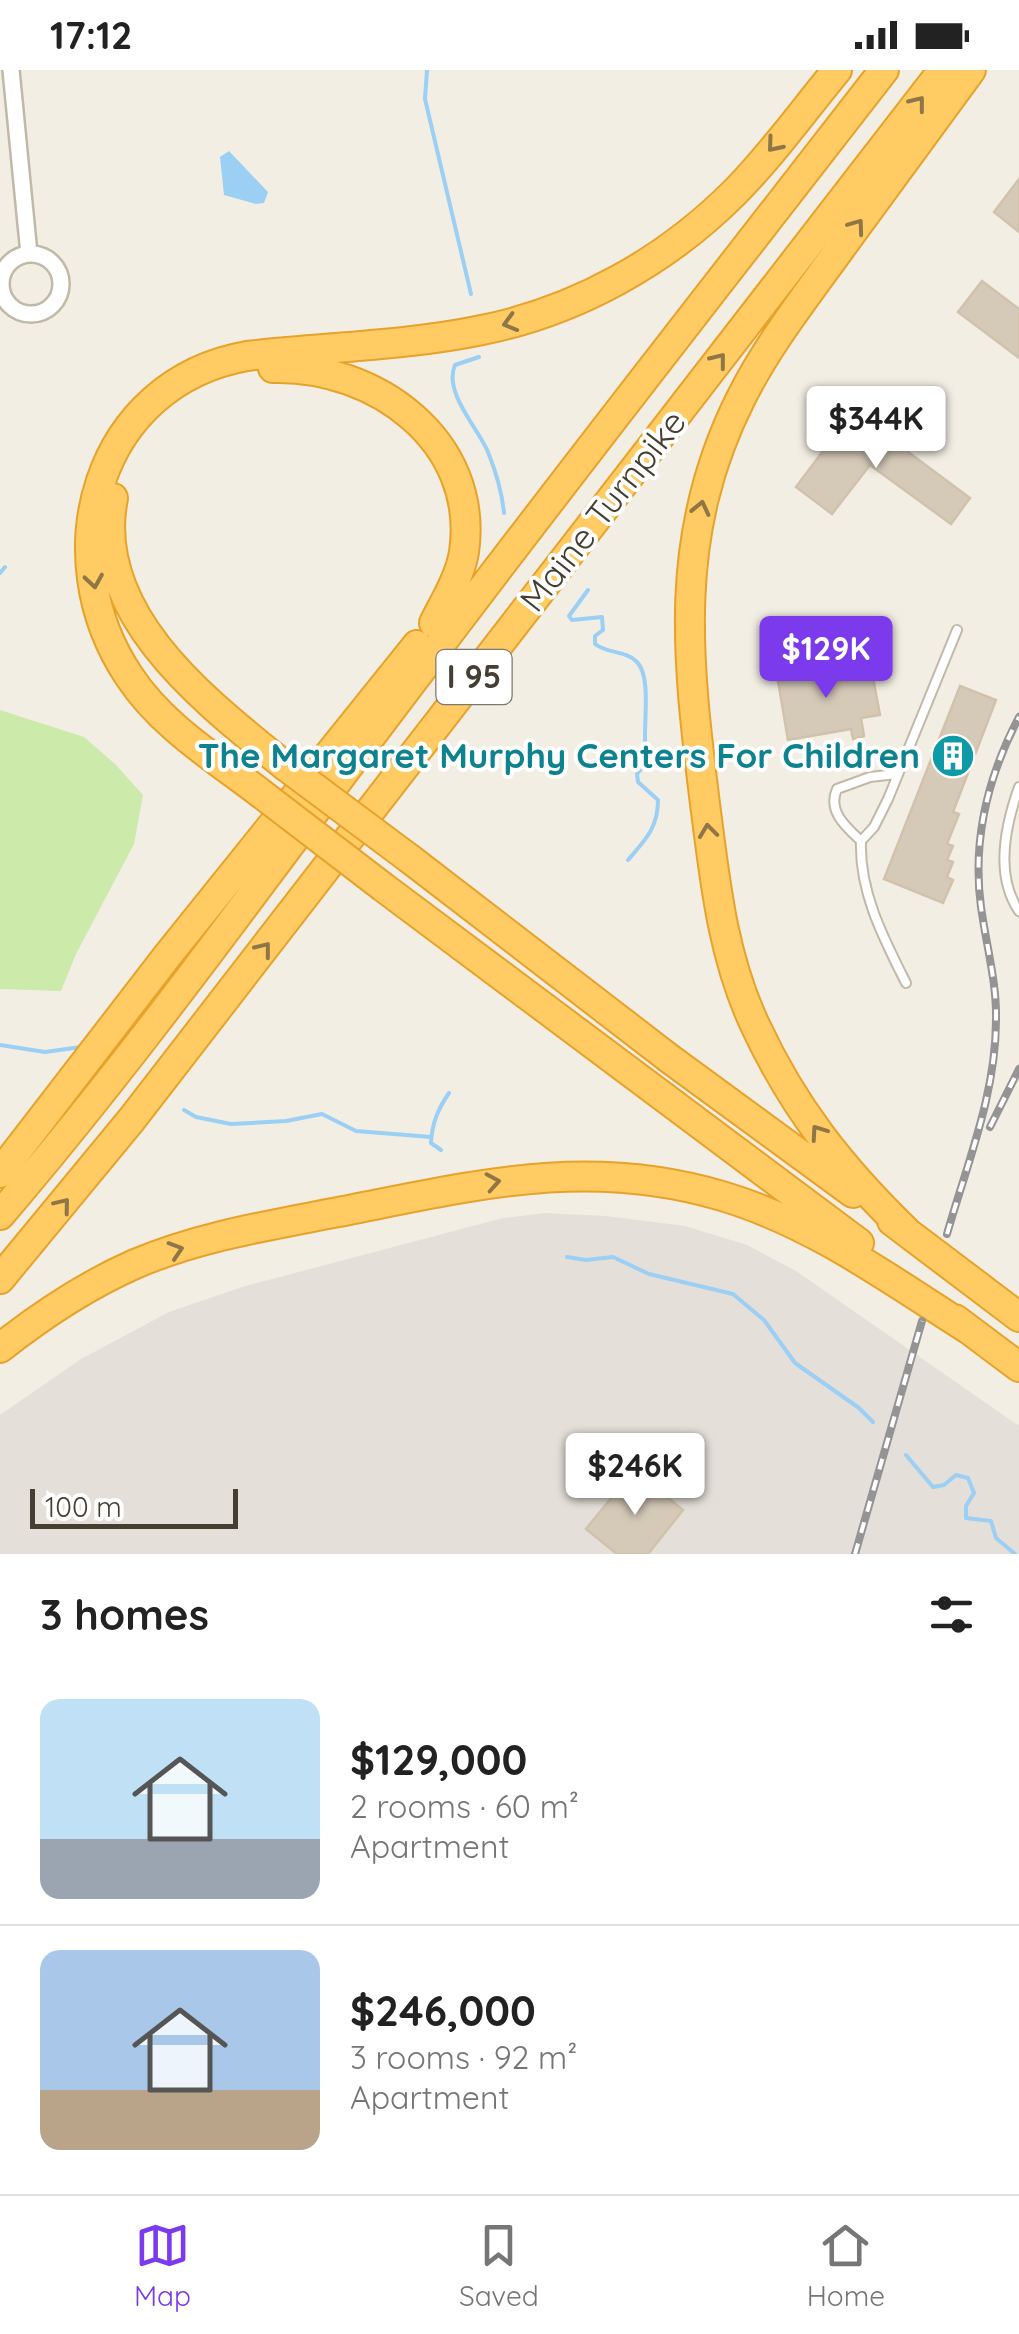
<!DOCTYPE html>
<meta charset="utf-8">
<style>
:root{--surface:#fff;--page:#f6f6f6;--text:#222;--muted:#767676;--line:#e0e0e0;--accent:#7c3aed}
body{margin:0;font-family:Quicksand,sans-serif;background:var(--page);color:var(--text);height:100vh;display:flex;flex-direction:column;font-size:38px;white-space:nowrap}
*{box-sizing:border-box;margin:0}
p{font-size:32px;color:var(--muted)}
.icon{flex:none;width:55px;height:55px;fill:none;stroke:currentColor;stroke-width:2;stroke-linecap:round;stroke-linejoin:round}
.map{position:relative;height:1484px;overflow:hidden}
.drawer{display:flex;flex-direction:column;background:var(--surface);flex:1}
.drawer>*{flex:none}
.scale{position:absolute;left:30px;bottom:25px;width:208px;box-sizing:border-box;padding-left:10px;border:5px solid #453e33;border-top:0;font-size:28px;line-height:35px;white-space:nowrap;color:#453e33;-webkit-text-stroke:8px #fff;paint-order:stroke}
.price{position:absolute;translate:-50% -85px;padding:0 22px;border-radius:10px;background:#fff;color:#222;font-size:32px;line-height:65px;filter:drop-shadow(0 2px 5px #0008)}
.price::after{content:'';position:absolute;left:50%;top:60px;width:30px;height:22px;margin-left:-15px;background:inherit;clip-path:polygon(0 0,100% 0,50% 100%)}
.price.selected{background:var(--accent);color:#fff}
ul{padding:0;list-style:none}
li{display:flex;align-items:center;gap:30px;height:250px;padding:0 40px}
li+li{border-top:2px solid var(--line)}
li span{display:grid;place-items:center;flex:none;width:280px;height:200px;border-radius:20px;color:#555}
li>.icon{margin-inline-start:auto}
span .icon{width:120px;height:120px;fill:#fffc;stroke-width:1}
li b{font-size:42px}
h2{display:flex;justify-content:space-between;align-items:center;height:120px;padding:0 40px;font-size:42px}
.status{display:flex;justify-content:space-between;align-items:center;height:70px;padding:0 50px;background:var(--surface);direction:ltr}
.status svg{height:28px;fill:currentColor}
.tab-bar{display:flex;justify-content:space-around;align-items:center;height:140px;border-top:2px solid var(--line);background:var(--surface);font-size:28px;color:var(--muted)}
.tab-bar a{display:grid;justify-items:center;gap:5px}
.tab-bar .selected{color:var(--accent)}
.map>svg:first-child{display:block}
.industrial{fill:#e4dfd8}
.green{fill:#cceaa9}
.water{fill:#9bcff4}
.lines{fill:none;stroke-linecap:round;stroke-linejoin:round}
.stream{stroke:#9bcff4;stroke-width:4}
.building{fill:#d5cab8;stroke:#d0c2ab;stroke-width:2.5}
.service-casing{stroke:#c1b9a8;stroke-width:12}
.minor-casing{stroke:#c1b9a8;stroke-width:20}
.motorway-casing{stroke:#e6a22a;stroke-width:32}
.service{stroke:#fff;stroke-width:8}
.minor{stroke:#fff;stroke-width:15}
.motorway{stroke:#ffcb62;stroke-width:28}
.rail-casing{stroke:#949494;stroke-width:8}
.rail{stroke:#fff;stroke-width:4;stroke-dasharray:11;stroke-linecap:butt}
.motorway-bridge-casing{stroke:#e6a22a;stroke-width:32;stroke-linecap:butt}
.motorway-bridge{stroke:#ffcb62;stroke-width:28}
.oneway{stroke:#8f7646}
.labels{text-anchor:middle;stroke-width:8;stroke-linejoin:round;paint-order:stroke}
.shield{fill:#fff;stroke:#7d7870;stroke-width:2.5}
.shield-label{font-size:32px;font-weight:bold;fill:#453e33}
.street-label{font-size:35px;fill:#453e33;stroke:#fff}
.culture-label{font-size:35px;font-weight:bold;fill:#0d838f;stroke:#fff;text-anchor:end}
</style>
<div class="status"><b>17:12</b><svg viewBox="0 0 49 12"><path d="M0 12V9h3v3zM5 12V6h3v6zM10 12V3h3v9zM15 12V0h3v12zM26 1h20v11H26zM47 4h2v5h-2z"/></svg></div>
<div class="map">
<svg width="1019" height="1484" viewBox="0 0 1019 1484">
<rect width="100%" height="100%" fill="#f3eee3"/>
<path class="industrial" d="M545 1143 606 1146 685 1156 747 1175 796 1201 1019 1356V1484H0V1345L81 1289 169 1242 242 1217 503 1148Z"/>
<path class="green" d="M0 640 84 667 115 694 143 725 134 774 76 884 61 921 0 919Z"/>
<path class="water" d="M229 81 268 122 264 133 256 134 224 125 220 87Z"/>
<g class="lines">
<path class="stream" d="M427 0 425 29 471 224
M479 287 455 295C443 322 478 358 488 382 496 402 502 422 504 443
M0 503 5 497
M588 520 569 546 572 550 602 547 603 560 595 566V574C608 584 625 580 637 592 654 609 640 668 647 692L637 704 638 712 658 730C658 758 645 770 628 790
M0 975 45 982 81 977
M184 1040 196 1047 231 1054 286 1051 322 1044 356 1061 431 1067
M441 1080 431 1073C432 1053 438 1039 449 1023
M567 1187 586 1190 613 1187 649 1204 733 1224 764 1250 795 1293 859 1338 873 1352
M906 1385 933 1417 944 1415 956 1405 968 1408 974 1423 966 1436V1448L991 1451 996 1468 1015 1484"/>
</g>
<path class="building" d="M1019 109V162L994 142Z
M982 211 1019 239V288L958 242Z
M853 341 970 428 951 454 870 395 832 444 796 417Z
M807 594 810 607 871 597 880 645 861 648 864 666 853 669 851 659 788 670 776 599Z
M960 616 996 630 953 742 959 744 947 774 953 776 947 790 953 792 947 807 953 810 943 833 884 809Z
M634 1400 683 1440 648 1484H617L586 1459Z"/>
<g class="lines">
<g class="service-casing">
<path id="service" d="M1019 717C1005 756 995 806 1019 841
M861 771C846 757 827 741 837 719L870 707 897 704
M906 913C884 869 859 822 861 771L874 757 888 729 957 560"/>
</g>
<g class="minor-casing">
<path id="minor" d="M11 0 29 184
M1 214a30 30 0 1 1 60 0a30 30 0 1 1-60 0Z"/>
</g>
<g class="motorway-casing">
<path id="motorway" d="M273 298C375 295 480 371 464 482 460 507 445 531 434 553
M113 428C90 544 206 632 284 695
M259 722C213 687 161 655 129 606 48 485 96 313 247 286 325 277 405 276 482 260 577 241 666 191 734 123 771 86 803 41 837 0
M410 789 670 989 853 1123
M383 817 859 1173
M0 1103 168 885 417 575
M0 1145C149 971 282 782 421 600 573 398 729 200 884 0
M892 1151 1019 1247
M906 1161C841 1098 793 1037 755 955 722 885 715 810 705 734 687 588 672 465 741 328 767 276 803 230 837 183 882 122 926 61 971 0
M0 1209 132 1049 943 0
M955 1249 1019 1297
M0 1278C43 1244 85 1216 135 1194 198 1167 266 1156 333 1143 469 1117 585 1085 722 1126 813 1153 889 1209 968 1259"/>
</g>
<use href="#service" class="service"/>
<use href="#minor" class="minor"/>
<use href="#motorway" class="motorway"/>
<g class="rail-casing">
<path id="rail" d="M990 1057 1019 999
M947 1164C967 1094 996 1024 996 950 997 913 986 874 981 837 972 770 988 706 1019 647
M855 1484 922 1251"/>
</g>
<use href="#rail" class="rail"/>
<g class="motorway-bridge-casing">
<path id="motorway-bridge" d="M284 695 410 789
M259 722 383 817"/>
</g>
<use href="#motorway-bridge" class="motorway-bridge"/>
</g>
<defs><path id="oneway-chevron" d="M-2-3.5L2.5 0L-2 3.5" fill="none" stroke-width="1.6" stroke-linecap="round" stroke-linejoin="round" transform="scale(2.5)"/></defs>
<g class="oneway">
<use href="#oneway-chevron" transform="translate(918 33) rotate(-52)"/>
<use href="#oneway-chevron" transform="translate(774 75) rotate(130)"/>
<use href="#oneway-chevron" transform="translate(857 156) rotate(-54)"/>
<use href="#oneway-chevron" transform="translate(510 253) rotate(164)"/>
<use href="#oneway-chevron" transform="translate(719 290) rotate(-52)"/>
<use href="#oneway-chevron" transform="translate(701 438) rotate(-77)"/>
<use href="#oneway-chevron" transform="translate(94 511) rotate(81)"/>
<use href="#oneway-chevron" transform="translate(708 761) rotate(-97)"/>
<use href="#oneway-chevron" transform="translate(264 879) rotate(-52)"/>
<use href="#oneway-chevron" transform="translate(818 1062) rotate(-125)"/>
<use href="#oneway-chevron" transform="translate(493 1112) rotate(-10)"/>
<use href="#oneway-chevron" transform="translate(63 1135) rotate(-51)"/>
<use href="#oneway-chevron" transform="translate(176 1180) rotate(-18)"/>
</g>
<defs>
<g id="building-disc" transform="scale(2.25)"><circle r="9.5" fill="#0f9aa8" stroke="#fff"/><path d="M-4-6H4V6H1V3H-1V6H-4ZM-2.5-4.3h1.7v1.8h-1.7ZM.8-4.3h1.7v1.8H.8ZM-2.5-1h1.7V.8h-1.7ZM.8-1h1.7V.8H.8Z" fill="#fff"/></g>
</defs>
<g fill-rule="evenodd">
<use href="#building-disc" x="953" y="686"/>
</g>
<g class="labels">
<rect class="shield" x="436.5" y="580" width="75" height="54" rx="8"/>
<g class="shield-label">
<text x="474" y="618">I 95</text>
</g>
<g class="street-label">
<text transform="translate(603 441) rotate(-52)" y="12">Maine Turnpike</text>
</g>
<g class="culture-label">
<text x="920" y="698">The Margaret Murphy Centers For Children</text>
</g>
</g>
</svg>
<div class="scale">100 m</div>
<b class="price" style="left:876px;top:401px">$344K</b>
<b class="price selected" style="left:826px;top:631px">$129K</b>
<b class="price" style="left:635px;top:1448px">$246K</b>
</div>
<section class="drawer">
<h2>3 homes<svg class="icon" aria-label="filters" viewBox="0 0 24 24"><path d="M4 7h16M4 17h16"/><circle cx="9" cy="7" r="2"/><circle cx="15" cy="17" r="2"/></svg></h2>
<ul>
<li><span style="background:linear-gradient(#bfe0f5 70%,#9aa5b1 0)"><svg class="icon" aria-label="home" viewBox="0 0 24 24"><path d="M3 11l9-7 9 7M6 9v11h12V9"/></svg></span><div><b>$129,000</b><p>2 rooms · 60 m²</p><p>Apartment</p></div></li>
<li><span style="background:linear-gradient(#a9c7e8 70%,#b9a48a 0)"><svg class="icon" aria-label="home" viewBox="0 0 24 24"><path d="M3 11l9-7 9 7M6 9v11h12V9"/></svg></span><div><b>$246,000</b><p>3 rooms · 92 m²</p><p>Apartment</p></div></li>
</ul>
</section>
<nav class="tab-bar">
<a class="selected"><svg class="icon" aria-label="map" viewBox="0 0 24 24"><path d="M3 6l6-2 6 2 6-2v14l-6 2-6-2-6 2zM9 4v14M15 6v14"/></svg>Map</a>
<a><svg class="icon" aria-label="saved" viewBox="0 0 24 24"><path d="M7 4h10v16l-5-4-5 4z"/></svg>Saved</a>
<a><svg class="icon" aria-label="home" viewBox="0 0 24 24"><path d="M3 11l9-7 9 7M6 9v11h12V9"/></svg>Home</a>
</nav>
